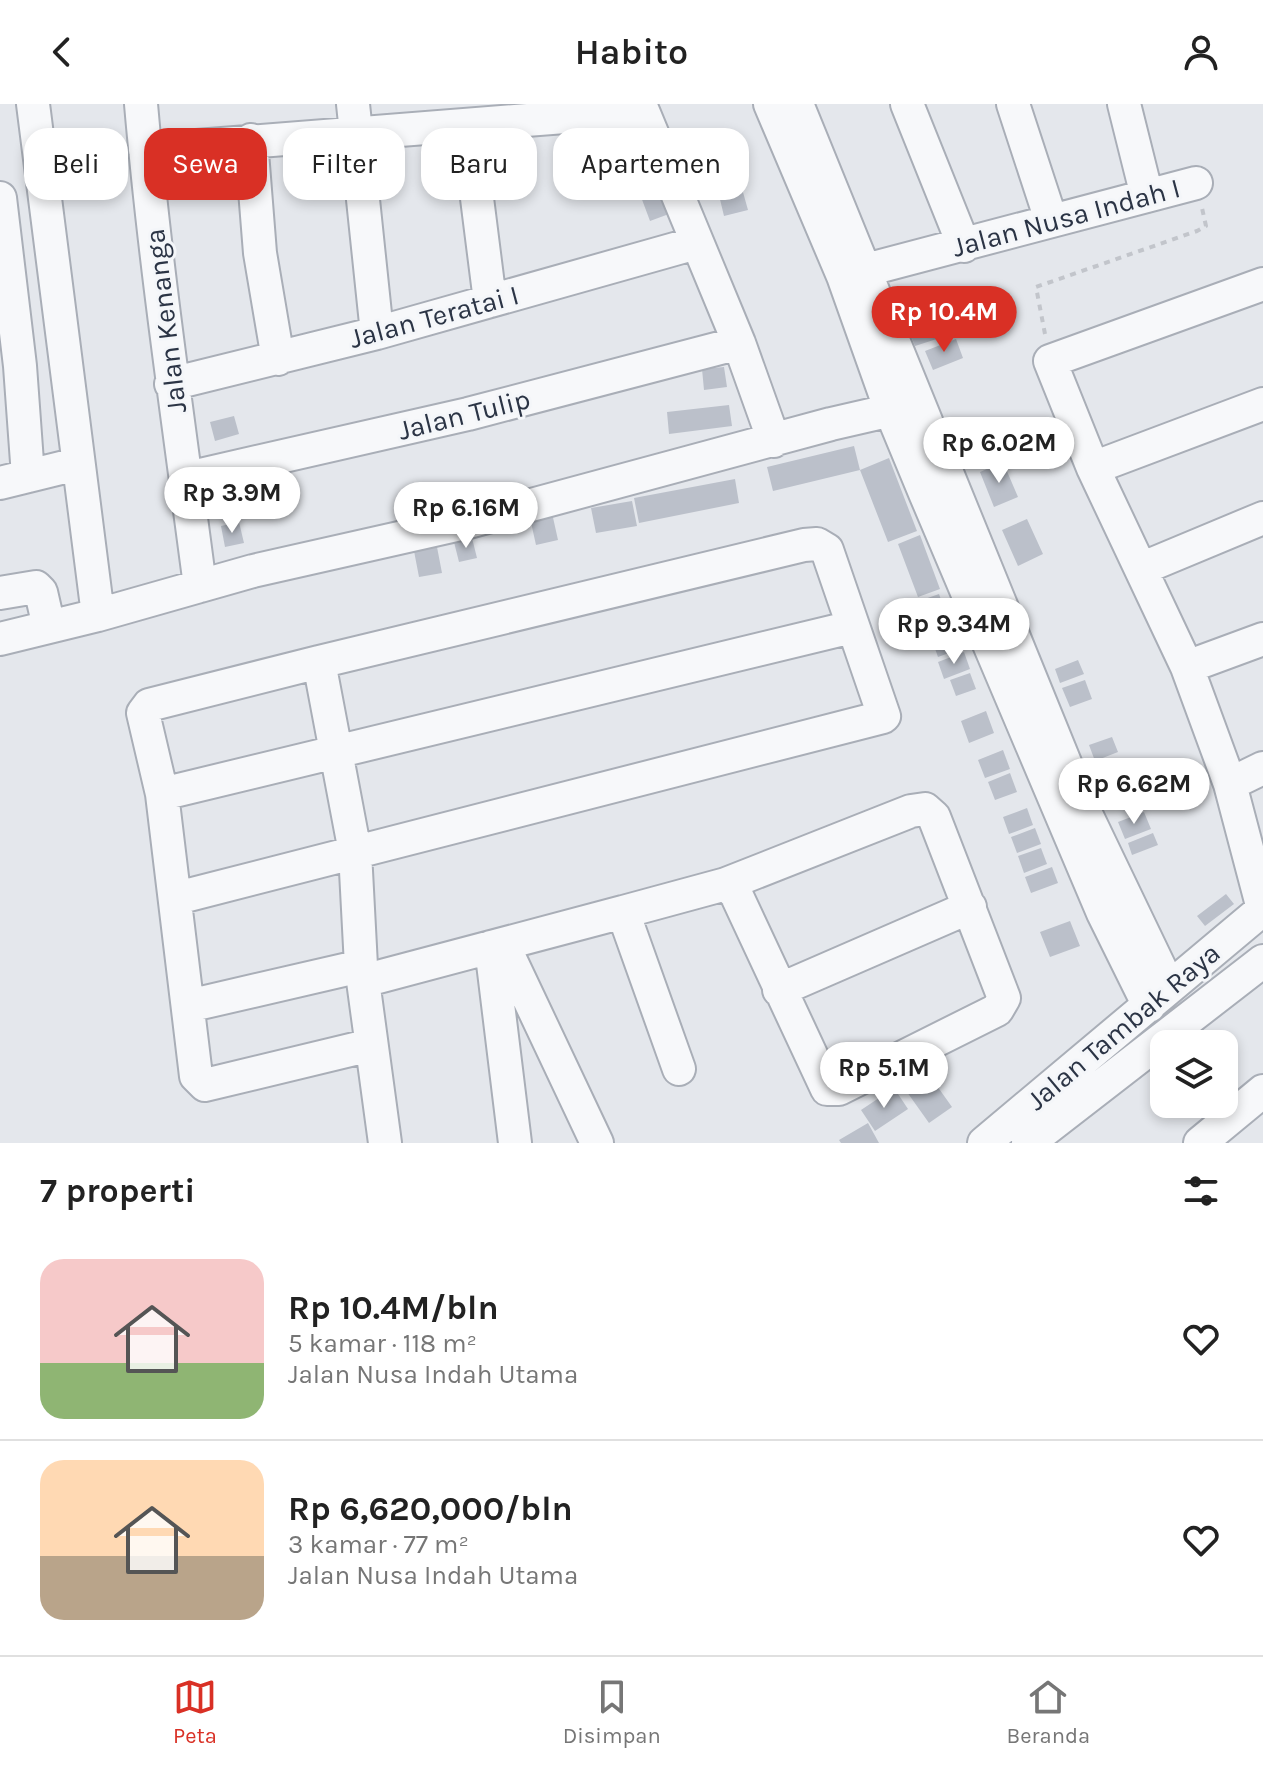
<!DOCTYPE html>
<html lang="id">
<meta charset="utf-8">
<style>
:root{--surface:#fff;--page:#f2f2f2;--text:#222;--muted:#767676;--line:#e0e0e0;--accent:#d93025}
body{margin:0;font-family:Karla,sans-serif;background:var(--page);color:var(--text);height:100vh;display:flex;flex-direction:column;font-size:30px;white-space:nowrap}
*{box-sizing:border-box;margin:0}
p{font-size:26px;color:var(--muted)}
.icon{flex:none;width:44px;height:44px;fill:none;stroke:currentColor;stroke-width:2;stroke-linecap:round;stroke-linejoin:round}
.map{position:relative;height:1039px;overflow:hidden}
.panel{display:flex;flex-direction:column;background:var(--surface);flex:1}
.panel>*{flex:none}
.top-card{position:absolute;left:24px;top:24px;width:800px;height:72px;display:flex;gap:16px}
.tools{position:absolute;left:1150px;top:926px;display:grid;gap:16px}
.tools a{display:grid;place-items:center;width:88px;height:88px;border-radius:16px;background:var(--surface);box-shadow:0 4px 12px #0003;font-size:40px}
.price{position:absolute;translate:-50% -68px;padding:0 18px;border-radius:28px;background:#fff;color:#222;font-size:26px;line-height:52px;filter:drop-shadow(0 2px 4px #0008)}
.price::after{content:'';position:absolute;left:50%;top:48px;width:24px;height:18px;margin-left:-12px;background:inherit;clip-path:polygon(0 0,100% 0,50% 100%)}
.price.current{background:var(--accent);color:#fff}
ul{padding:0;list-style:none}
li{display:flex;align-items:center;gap:24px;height:200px;padding:0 40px}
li+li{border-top:2px solid var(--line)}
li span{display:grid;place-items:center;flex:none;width:224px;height:160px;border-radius:24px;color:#555}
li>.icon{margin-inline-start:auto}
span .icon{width:96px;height:96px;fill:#fffc;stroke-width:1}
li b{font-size:34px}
h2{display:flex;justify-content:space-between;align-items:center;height:96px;padding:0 40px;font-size:34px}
.chip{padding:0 28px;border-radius:24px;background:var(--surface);box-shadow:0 4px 12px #0003;font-size:28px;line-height:72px}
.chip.current{background:var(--accent);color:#fff}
header{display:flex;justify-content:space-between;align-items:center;height:104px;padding:0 40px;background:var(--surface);font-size:36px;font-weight:600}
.menu{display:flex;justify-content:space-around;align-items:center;height:112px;border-top:2px solid var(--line);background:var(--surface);font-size:22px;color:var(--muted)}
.menu a{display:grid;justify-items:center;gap:4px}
.menu .current{color:var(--accent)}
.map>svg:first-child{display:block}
.building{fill:#bbc0ca}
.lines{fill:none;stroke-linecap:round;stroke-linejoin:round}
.minor-casing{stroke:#a9aeb7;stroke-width:36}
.path{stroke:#c2c5cb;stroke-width:4;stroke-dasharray:6 6;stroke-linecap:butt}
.minor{stroke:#f7f8fa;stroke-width:32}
.labels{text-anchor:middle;stroke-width:6;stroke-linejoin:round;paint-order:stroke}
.street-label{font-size:28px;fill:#2b3445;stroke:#f4f6f9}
</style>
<header><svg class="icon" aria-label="back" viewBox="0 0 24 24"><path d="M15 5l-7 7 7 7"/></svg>Habito<svg class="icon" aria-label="person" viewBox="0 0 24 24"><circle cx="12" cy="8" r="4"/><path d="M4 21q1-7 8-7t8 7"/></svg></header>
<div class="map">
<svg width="1263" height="1039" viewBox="0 0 1263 1039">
<rect width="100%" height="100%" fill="#e4e7ec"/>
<path class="building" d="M650 59 669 110 650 117 631 66Z
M741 81 748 106 724 112 718 87Z
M939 211 946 232 915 242 907 222Z
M956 235 963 254 933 266 925 247Z
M724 263 727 283 704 286 702 265Z
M729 301 732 322 669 330 667 308Z
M234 312 239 330 215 337 210 318Z
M996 333 1003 351 975 362 968 343Z
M854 342 860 366 889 354 917 427 888 438 860 366 773 387 767 363Z
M1003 358 1018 393 994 403 980 368Z
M735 375 739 399 639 419 634 394Z
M233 384 238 402 216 409 211 390Z
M632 397 637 422 596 429 591 404Z
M552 409 558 436 536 441 530 414Z
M1027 415 1043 450 1018 462 1002 426Z
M239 418 244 439 225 443 221 422Z
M920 431 940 485 918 493 898 440Z
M472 434 477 454 459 458 454 438Z
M437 443 442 469 419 473 414 447Z
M939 490 945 507 926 514 919 497Z
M948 510 955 527 933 535 927 518Z
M955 531 960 545 938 553 933 539Z
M964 548 970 565 944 575 938 558Z
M1078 556 1084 570 1060 579 1055 565Z
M970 569 976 585 956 592 950 576Z
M1085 576 1092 595 1070 603 1062 584Z
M986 607 994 629 969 639 961 617Z
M1112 633 1118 648 1095 657 1089 641Z
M1003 646 1010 665 985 674 978 656Z
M1117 655 1123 669 1103 677 1097 662Z
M1010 669 1017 688 995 696 988 678Z
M1027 704 1033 721 1009 730 1003 713Z
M1144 708 1151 725 1125 735 1118 718Z
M1035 724 1041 740 1017 749 1011 733Z
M1153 729 1158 741 1132 751 1128 739Z
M1041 744 1047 760 1024 769 1018 752Z
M1052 763 1058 779 1031 789 1025 773Z
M1226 790 1234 800 1205 822 1197 812Z
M1070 817 1080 842 1050 853 1040 828Z
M925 965 952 1003 929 1019 902 981Z
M894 984 908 1005 875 1027 861 1006Z
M868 1019 879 1039H841L839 1036Z"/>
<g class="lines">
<g class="minor-casing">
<path id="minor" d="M33 0 98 511 253 467 461 420 831 320 918 300
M141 0C155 161 179 321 200 482
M353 0 377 229
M640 0 739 239 774 337
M770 0 843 172 891 307 925 389 1103 809 1149 902
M797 0 1085 708 1169 883
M907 0 964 142
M1013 0 1051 116
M1124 0 1147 92
M468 23 490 197
M251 36 260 149 278 255
M145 46 642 7
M0 94 20 262 28 372
M843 172 1196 79
M1263 180 1050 257 1093 364 1187 563 1230 680 1263 805
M171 280 377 229 696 139
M1093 364 1263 300
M187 374 468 310 739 239
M0 379 77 360
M1143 464 1263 414
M0 489 36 483 41 488 49 523
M0 535 98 511
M319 558 149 601 143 609 162 690 196 972 205 981 371 941
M1187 563 1263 535
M1230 680 1263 664
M162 690 852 523
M177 794 883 613 884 612 827 446 817 440 804 441 319 558 355 748 361 862 385 1039
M623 808 726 780 911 707 925 705 934 713 1004 894 997 906 839 985H827L736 790 726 780
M503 840 597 1039
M491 843 515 1039
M363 877 623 808 679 965
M779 886 970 803
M188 902 361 862
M984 1039 1263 805
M1028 1039 1263 857
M1200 1039 1263 987"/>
</g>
<path class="path" d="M1045 230 1036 183 1197 127 1206 122 1202 104"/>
<use href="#minor" class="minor"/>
</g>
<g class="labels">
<g class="street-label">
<text transform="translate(1066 113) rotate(-15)" y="10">Jalan Nusa Indah I</text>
<text transform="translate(434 212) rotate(-15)" y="10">Jalan Teratai I</text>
<text transform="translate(165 217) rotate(-97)" y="10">Jalan Kenanga</text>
<text transform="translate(464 310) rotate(-14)" y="10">Jalan Tulip</text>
<text transform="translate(1123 922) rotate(-40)" y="10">Jalan Tambak Raya</text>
</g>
</g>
</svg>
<div class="tools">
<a><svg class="icon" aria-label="layers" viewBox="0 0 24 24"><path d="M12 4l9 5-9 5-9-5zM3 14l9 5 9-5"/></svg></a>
</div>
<b class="price current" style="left:944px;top:250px">Rp 10.4M</b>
<b class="price" style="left:999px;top:381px">Rp 6.02M</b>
<b class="price" style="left:232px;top:431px">Rp 3.9M</b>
<b class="price" style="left:466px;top:446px">Rp 6.16M</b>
<b class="price" style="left:954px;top:562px">Rp 9.34M</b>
<b class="price" style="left:1134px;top:722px">Rp 6.62M</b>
<b class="price" style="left:884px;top:1006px">Rp 5.1M</b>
<div class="top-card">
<a class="chip">Beli</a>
<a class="chip current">Sewa</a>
<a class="chip">Filter</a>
<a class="chip">Baru</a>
<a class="chip">Apartemen</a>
</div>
</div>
<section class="panel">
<h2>7 properti<svg class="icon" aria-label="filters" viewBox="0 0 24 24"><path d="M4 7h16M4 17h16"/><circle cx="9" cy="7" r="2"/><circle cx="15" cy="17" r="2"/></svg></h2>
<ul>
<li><span style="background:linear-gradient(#f6c9c9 65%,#8fb573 0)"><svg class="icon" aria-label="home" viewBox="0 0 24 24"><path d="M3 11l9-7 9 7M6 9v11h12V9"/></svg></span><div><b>Rp 10.4M/bln</b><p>5 kamar · 118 m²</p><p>Jalan Nusa Indah Utama</p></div><svg class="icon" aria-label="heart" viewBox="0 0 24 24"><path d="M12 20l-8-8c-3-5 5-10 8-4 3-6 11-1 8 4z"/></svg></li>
<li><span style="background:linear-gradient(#ffd9b3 60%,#b9a48a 0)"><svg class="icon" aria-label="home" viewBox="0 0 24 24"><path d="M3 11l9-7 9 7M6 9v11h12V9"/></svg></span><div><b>Rp 6,620,000/bln</b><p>3 kamar · 77 m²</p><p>Jalan Nusa Indah Utama</p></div><svg class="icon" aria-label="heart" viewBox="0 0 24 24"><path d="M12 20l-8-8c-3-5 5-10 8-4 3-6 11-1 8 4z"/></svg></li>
</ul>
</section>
<nav class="menu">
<a class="current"><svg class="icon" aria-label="map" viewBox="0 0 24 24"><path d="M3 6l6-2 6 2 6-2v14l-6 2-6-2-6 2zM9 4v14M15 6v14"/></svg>Peta</a>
<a><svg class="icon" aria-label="saved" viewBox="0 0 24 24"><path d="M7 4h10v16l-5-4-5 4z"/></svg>Disimpan</a>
<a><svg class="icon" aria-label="home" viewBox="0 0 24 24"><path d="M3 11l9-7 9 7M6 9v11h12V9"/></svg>Beranda</a>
</nav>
